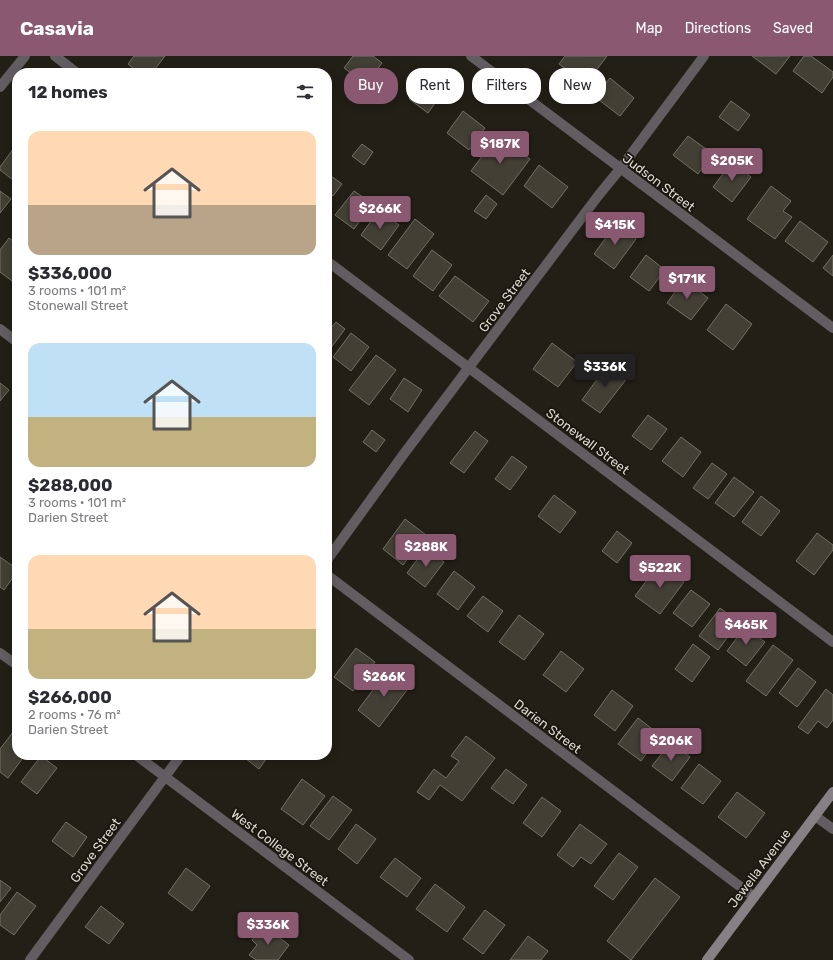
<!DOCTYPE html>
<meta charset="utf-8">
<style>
:root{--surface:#fff;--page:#f7f7f7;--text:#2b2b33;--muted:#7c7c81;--accent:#8a5870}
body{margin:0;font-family:Rubik,sans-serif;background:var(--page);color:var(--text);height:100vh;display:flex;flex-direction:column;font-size:15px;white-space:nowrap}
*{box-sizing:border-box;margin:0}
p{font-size:13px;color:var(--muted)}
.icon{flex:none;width:22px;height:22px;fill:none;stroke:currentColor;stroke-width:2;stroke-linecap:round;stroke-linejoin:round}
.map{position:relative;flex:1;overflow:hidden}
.drawer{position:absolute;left:12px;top:12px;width:320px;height:692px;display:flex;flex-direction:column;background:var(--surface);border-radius:16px;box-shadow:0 2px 10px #0003}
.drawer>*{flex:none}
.guide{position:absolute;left:344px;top:12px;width:380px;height:36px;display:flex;gap:8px}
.price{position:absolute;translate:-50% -34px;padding:0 9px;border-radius:4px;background:var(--accent);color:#fff;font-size:13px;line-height:26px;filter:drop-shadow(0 1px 2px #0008)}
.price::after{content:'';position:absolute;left:50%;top:24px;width:12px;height:9px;margin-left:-6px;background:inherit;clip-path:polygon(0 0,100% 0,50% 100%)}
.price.selected{background:#222;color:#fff}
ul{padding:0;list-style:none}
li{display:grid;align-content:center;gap:8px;height:212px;padding:0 16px}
li span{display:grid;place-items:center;height:124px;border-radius:12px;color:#555}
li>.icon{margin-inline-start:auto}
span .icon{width:72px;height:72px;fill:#fffc;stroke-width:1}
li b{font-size:17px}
h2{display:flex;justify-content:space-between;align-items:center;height:48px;padding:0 16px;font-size:17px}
.tag{padding:0 14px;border-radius:16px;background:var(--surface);box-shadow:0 2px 10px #0003;font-size:14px;line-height:36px}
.tag.selected{background:var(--accent);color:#fff}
header{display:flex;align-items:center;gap:24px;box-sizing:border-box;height:56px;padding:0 20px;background:var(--accent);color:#fff}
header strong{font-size:19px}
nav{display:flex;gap:22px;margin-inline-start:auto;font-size:14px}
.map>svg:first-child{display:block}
.building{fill:#423f35;stroke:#737065}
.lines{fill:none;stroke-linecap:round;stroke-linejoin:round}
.street{stroke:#625d60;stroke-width:10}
.secondary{stroke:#878084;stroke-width:10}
.labels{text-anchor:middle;stroke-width:3.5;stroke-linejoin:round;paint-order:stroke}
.street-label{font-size:13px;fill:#dcdad4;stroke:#19160e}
</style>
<header>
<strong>Casavia</strong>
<nav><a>Map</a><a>Directions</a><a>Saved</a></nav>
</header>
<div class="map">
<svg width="833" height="904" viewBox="0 0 833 904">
<rect width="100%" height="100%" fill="#221f16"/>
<path class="building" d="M134 0H165L152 17H139L128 8Z
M353 0H373L382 7 366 28 344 12Z
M565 0H607L586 28 559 8Z
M752 0H790L776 18Z
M804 0H811L833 16V21L822 37 793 15Z
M425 22 443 36 428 57 409 43Z
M610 22 634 42 620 60 595 41Z
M731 45 750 59 738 75 719 61Z
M463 55 485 72 469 94 447 77Z
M498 79 530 103 503 139 471 115Z
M688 80 713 98 698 118 673 99Z
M17 88V127L0 114V111Z
M362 88 373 96 364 109 352 100Z
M732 106 751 121 732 146 713 131Z
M539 109 568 131 552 152 524 130Z
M327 117 342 128 333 140 327 135Z
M771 130 791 145 783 155 792 161 775 183 747 163Z
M0 135 11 143 0 157Z
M354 135 373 148 354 173 335 159Z
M486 139 497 148 486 163 474 155Z
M379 154 399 169 381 194 361 179Z
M415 163 434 178 407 213 388 199Z
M800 165 828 186 813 206 785 185Z
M616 168 636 183 614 213 594 198Z
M9 182 17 188V226L16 228 0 216V194Z
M432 194 452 209 433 235 413 220Z
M646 199 665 214 649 235 630 221Z
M833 199V220L823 212Z
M455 220 489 245 473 266 439 240Z
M684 224 708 242 691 264 667 247Z
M726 248 752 268 733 294 707 274Z
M336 266 345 273 327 297V276Z
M351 277 369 291 351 315 333 301Z
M552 287 577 306 558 331 533 313Z
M376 299 396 314 369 349 349 334Z
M609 307 628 321 600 357 582 344Z
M404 322 422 334 408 356 390 343Z
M0 327 9 334 0 345Z
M648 359 667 373 651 394 632 380Z
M372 374 385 384 376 396 363 386Z
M475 375 488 385 464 417 450 407Z
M681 381 701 396 683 421 662 405Z
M512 400 527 411 510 434 495 423Z
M712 407 727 418 708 443 693 432Z
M734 421 754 436 734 461 715 447Z
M554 439 576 456 560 477 538 460Z
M761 440 780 455 761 480 742 466Z
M405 463 426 479 403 509 383 493Z
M617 475 632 487 617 507 602 495Z
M817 477 833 489V494L814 519 796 505Z
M426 492 444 506 425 531 407 517Z
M0 501 17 513V516L4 534 0 531Z
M660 507 684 526 660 558 635 540Z
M454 515 475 531 458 554 437 538Z
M691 534 710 548 692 571 673 557Z
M483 540 503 555 488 576 467 560Z
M720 552 739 566 718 594 699 580Z
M519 559 544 578 524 604 499 586Z
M745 571 765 586 746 610 727 595Z
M693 588 710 601 692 626 675 613Z
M773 589 793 604 766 640 746 625Z
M356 592 375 606 353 635 334 621Z
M561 595 584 613 566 636 543 619Z
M798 612 816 626 797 651 779 637Z
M388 614 410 630 379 671 358 654Z
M826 633 833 639V664L827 672 818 665 808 678 798 671Z
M612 634 633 650 615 675 594 659Z
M638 662 660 679 641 705 618 688Z
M13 676 17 679V699H25L8 722 0 716V693Z
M466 680 495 702 462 745 440 729 429 744 417 736 434 713 446 722 459 705 451 700Z
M670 687 690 701 672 725 652 710Z
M241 699H269L259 713Z
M41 700 57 712 37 738 21 726Z
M699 708 721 725 703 748 681 732Z
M506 713 527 729 513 748 491 732Z
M302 723 325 740 303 769 281 753Z
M737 736 765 757 746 782 718 761Z
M333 740 352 754 329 784 310 770Z
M542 741 561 755 542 781 523 767Z
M66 766 87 781 73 801 52 785Z
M356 768 376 783 357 808 338 793Z
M580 768 607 788 591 808 581 801 573 811 557 799Z
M619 797 638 811 613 844 594 830Z
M395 802 421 822 407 841 380 821Z
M186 812 210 830 192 855 168 837Z
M655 822 680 841 631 904 607 885Z
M0 824 11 832 0 846Z
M435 828 465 851 447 876 416 853Z
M17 836 36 850 14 879 0 869V859Z
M101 850 124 868 109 888 85 871Z
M485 854 505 869 483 898 463 883Z
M263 869 289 889 278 904H256L249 899 257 889 252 884Z
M528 880 548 895 541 904H510Z"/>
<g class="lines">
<path class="street" d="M55 0 77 17
M471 0 833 272
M0 31 25 0
M327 205 833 586
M0 273 17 286
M327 504 403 399 598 140 620 113 704 0
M327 519 754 841
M0 597 17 609
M136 699 409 904
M815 760 833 773
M30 904 181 699"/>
<path class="secondary" d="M707 904 833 736"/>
</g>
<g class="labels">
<g class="street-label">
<text transform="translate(659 126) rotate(37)" y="5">Judson Street</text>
<text transform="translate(504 244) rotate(-53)" y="5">Grove Street</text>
<text transform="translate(588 385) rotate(37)" y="5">Stonewall Street</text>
<text transform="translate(548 670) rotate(37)" y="5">Darien Street</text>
<text transform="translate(280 791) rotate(37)" y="5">West College Street</text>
<text transform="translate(95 794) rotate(-54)" y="5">Grove Street</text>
<text transform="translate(759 812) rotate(-53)" y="5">Jewella Avenue</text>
</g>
</g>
</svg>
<b class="price" style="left:500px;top:109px">$187K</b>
<b class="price" style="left:732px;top:126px">$205K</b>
<b class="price" style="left:380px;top:174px">$266K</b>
<b class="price" style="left:615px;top:190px">$415K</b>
<b class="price" style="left:687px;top:244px">$171K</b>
<b class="price selected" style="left:605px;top:332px">$336K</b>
<b class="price" style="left:426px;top:512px">$288K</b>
<b class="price" style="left:660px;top:533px">$522K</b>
<b class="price" style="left:746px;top:590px">$465K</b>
<b class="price" style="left:384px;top:642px">$266K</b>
<b class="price" style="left:671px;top:706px">$206K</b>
<b class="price" style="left:268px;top:890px">$336K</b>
<div class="guide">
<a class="tag selected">Buy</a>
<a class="tag">Rent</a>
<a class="tag">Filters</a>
<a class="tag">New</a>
</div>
<section class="drawer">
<h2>12 homes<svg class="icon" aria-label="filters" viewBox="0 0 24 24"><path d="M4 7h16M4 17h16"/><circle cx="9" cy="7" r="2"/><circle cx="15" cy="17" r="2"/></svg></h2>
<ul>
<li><span style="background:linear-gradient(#ffd9b3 60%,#b9a48a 0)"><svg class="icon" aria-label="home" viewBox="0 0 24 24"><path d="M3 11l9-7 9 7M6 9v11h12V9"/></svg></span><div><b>$336,000</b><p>3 rooms · 101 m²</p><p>Stonewall Street</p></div></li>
<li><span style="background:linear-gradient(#bfe0f5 60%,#c2b280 0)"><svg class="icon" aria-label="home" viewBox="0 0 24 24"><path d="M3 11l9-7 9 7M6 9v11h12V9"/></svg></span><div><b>$288,000</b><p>3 rooms · 101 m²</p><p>Darien Street</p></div></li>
<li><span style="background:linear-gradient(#ffd9b3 60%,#c2b280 0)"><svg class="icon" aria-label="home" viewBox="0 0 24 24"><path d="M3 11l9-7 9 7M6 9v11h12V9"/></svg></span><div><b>$266,000</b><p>2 rooms · 76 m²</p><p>Darien Street</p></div></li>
</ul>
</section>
</div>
